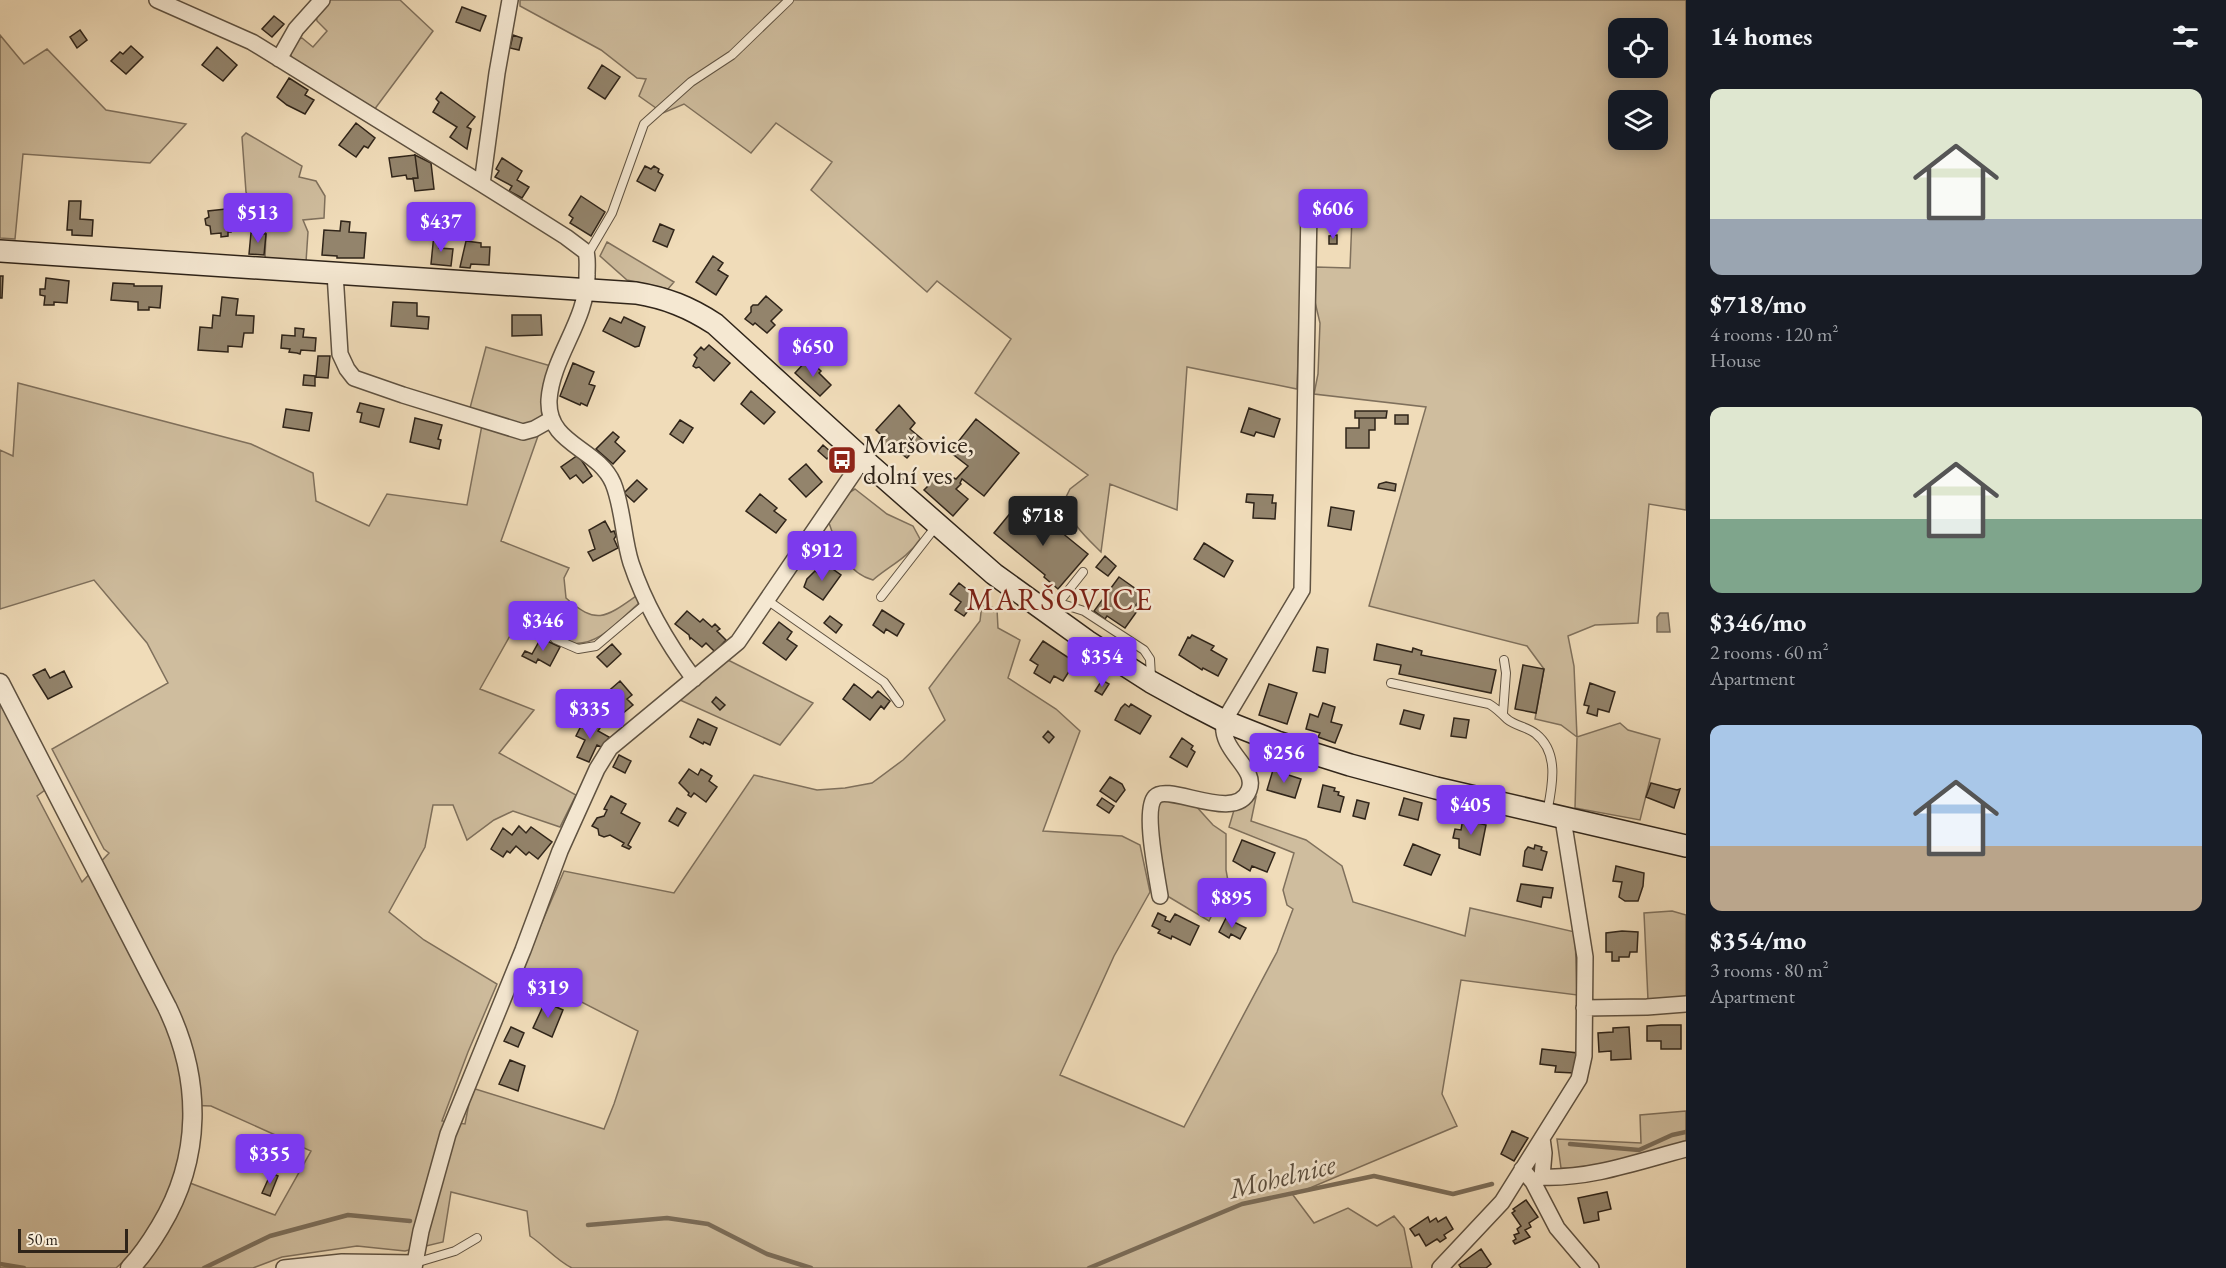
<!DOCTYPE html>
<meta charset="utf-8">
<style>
:root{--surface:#171b24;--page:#20242c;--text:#f1f3f6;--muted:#9ea1a6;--accent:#7c3aed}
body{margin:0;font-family:"EB Garamond",serif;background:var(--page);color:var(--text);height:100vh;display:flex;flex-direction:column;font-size:22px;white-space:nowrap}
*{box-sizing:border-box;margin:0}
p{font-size:20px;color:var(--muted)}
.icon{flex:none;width:33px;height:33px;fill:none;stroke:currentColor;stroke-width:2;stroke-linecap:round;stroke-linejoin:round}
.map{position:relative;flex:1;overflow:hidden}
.details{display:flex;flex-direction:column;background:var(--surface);width:540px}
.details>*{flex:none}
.tools{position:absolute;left:1608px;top:18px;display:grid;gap:12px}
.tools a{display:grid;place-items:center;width:60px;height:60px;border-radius:12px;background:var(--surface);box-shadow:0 3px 15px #0003;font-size:30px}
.scale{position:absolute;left:18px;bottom:15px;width:110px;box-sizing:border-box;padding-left:6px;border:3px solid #2f2419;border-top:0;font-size:16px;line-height:21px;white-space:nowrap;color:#2f2419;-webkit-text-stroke:4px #f5e8d2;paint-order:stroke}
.price{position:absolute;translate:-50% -51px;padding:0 14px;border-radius:6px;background:var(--accent);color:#fff;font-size:20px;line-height:39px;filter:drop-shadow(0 2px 3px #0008)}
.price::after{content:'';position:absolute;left:50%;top:36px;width:18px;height:14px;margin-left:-9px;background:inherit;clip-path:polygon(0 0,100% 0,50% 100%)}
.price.on{background:#222;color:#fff}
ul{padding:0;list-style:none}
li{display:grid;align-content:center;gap:12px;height:318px;padding:0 24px}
li span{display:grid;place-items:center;height:186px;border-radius:12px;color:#555}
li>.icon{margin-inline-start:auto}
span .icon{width:108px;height:108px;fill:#fffc;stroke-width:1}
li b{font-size:26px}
h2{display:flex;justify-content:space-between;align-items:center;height:72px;padding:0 24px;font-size:26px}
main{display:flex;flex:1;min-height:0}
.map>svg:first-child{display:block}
.green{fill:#cfbd9e;stroke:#7f705c;stroke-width:1.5;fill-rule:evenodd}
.water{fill:#ae9d83;stroke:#7b6d59;stroke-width:1.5}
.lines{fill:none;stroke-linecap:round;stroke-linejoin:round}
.stream{stroke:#7b6d59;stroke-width:4.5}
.building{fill:#93846c;stroke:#2f2419;stroke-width:1.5}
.service-casing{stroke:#5f5241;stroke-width:10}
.minor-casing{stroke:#5f5241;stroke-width:18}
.tertiary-casing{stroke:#5f5241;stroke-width:21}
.secondary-casing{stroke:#2f2419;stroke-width:24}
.service{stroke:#f5e8d2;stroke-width:8}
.minor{stroke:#f5e8d2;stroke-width:15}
.tertiary{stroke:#f5e8d2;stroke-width:18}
.secondary{stroke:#f5e8d2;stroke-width:21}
.labels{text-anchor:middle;stroke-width:5;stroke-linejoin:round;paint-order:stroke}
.poi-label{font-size:27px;fill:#2f2419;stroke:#f5e8d2;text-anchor:start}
.water-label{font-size:28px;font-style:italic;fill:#5b4e3e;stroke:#f5e8d2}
.quarter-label{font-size:30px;letter-spacing:1.5px;fill:#7a1f14;stroke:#f5e8d2}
</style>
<main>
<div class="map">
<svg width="1686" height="1268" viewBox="0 0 1686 1268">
<rect width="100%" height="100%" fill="#f0dcb9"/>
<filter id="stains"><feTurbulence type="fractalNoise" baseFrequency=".00333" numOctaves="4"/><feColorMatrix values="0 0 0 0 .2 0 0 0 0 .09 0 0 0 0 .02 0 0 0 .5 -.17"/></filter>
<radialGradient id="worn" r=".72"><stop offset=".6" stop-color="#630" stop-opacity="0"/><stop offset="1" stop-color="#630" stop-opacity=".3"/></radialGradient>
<path class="green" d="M329 0H400L433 31 374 110 293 60 290 53 297 39 302 38 313 47 327 31 317 21 316 15Z
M520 0H1686V510L1649 504 1638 623 1595 625 1568 636 1574 666 1577 737 1620 723 1628 730 1660 739 1640 820 1575 808 1577 737 1561 725 1535 719 1544 669 1527 646 1369 606 1426 407 1314 394 1318 374 1320 323 1315 302 1316 267 1350 268 1352 218C1332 205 1327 200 1303 205L1297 389 1187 367 1177 510 1110 484 1101 552C1085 536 1071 524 1064 501L1070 489 1088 475 975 393 1011 339 937 281 927 292 811 190 832 162 776 123 751 153 684 104 663 113 639 96 646 79 637 78 601 50 520 6ZM1618 28H1658V68H1618ZM1618 100H1658V140H1618Z
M0 35 24 64 47 49 106 110 186 124 150 163 23 154 15 239 0 238Z
M246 133 302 166 299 177 316 181 325 196 324 218 303 220 308 232 306 262 265 259 266 234 246 192 242 137Z
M607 242 674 282 668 289 627 280 600 256Z
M486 347 551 366 544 399 542 415 531 425 523 427 470 408Z
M18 383 251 444 313 473 316 501 369 526 387 494 467 505 482 425 524 436H538L501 541 569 568 564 578 566 598C596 625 605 618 636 596L639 603C620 619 599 647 571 643 559 641 534 623 520 618L480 689 534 710 499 753 576 795 560 827 513 811 494 820 467 840 453 805H433L425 847 389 912 424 940 497 984 468 1052 442 1121 465 1124 472 1088 604 1129 614 1104 638 1031 521 971 564 871 674 893 754 775 817 790 845 788 872 783 903 760 945 720 929 688 980 621 982 604 997 609 998 628 1020 640 1008 678 1056 709 1080 731 1043 831 1122 836 1140 845 1150 892 1114 956 1060 1075 1184 1127 1277 952 1293 909 1287 905 1283 890 1294 853 1229 827 1234 810 1246 806 1256 797 1251 821 1306 840 1342 866 1353 902 1465 936 1470 908 1575 932 1577 995 1461 980 1442 1094 1457 1126 1293 1195 1314 1223 1348 1208 1377 1226 1394 1216 1404 1228 1412 1268H572C556 1260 545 1246 530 1236L527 1211 451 1192 443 1242 405 1251 357 1246 282 1257 253 1268H135L126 1259 116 1268H0V703L45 790 37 796 82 882 109 853 104 849 52 749 168 683 147 643 94 580 0 609V450L13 456ZM185 1105 211 1106 311 1151 275 1215 174 1177 183 1139Z
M855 489 887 514 913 526 920 539C908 558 889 566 873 580 847 573 837 547 829 523L842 497Z
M728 660 813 703 780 745 680 700Z
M1162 799 1194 804 1213 825 1226 834V870L1232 903 1216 907 1209 921 1164 894C1169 867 1147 821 1162 799Z
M1672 911 1686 915V999L1648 1000 1644 913Z
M1686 1111V1144L1579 1169 1561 1168 1557 1139 1641 1143 1640 1115Z"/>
<path class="water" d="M1660 613H1668L1670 632H1657V617Z"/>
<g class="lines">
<path class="stream" d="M1570 1144 1639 1150 1672 1135 1686 1132
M588 1225 667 1218 708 1224 767 1254 811 1268
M0 1264 24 1268
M204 1268 270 1236 348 1215 410 1221
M1089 1268 1242 1204 1374 1176 1453 1194 1492 1184"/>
</g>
<path class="building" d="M462 7 486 16 480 31 456 22Z
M274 16 284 24 272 37 262 29Z
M80 30 87 40 77 48 70 37Z
M513 35 522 38 519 50 510 48Z
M131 46 143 57 126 74 111 61 120 52 123 54Z
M217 47 237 65 223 81 202 65Z
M602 65 620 77 605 99 588 88Z
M289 78 308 90 305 95 314 100 305 114 287 105 277 97Z
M441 92 475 117 467 127 471 129 467 149 450 137 457 127 433 112 439 102 436 99Z
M356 123 375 138 368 148 364 146 356 157 339 145Z
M415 155 431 163 434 189 415 191 413 178H418Z
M415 155 418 178 407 179 406 175 392 177 389 158Z
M502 158 522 171 517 180 529 187 522 198 509 191 512 186 495 177 499 171 496 169Z
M645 166 651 169 654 166 659 169 658 172 663 175 655 191 637 181Z
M581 196 605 212 591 236 570 223 573 218 569 215Z
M69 201H81L80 219 93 220 92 236 72 235V230H67Z
M235 208 236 221 230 222 231 232H228V236L221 237V233L211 234 210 226 206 225 205 219 209 217 208 211Z
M341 221 350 222 349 232 366 233 364 258H337V256L322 255 324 230 340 231Z
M660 224 674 230 667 247 653 241Z
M251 233 266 234 264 255 249 254Z
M434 234H441L439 248 453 249 451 266 431 264Z
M1337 235V244H1329V236Z
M466 241 481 243V247H490L489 265 471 264 470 268 460 267Z
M713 256 723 263 718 270 728 276 716 295 696 282Z
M0 276H3L2 298H0Z
M46 278 69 281 67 303 54 302V305H44L45 296 40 295V289H45Z
M113 283 134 284V286H162L160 308 149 307V310H138V302L111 300Z
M766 296 782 310 771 321 775 325 767 333 755 323 753 325 745 319 751 312V307L753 305H758Z
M222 297 238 299 236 315 254 316 253 333H244L242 347 228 346V352L198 350 200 327 212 328 213 315 220 316Z
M393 302 417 303V316L429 317 428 329 391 326Z
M512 315H541L542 335 512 336Z
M624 317 645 327 639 346 635 347 603 331 610 318 621 323Z
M295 328 304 329 303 337 316 338 315 351 301 350 300 354 297 353 289 352 290 349 281 348 282 335 295 336Z
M827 342 843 355 837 363 821 349Z
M709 345 730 363 714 381 699 367 696 368 693 366 697 358 694 355 701 347 704 350Z
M318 356H330L328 378 316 377Z
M808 359 821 371 819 373 831 385 820 396 795 373Z
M573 363 594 372 589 384 595 386 587 406 581 403 580 405 560 396Z
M304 375 315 376V386L303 385Z
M751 391 775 412 764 424 741 404Z
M360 403 384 409 379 427 360 422 362 413 357 412Z
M899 405 915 423 910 429 923 440 907 458 888 443 885 445 881 441 884 438 876 430Z
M1249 408 1280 419 1274 437 1256 432 1254 436 1241 432Z
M286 409 312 413 309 431 283 427Z
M1355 411H1387L1386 418H1355Z
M1395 415H1408V424H1395Z
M415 418 442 425 438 439 441 440 439 449 410 442Z
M1359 418H1375V430H1369V448H1346V428H1359Z
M976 419 1019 453 984 496 962 479 960 483 961 484 956 489 968 499 953 516 924 490 929 485 926 482 931 476 934 478 939 473 949 482 952 481 954 478 956 479 968 466 950 452Z
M680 420 693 428 683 443 670 434Z
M613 432 619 437 615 442 625 451 613 464 596 449Z
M823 445 832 453 827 459 818 451Z
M578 455 592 476 583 483 576 475 570 479 561 467Z
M806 464 822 482 806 497 789 479Z
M637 480 647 489 634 502 624 493Z
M1386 482 1396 484 1395 491 1378 488 1379 484Z
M760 494 777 508 774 511 786 520 776 533 746 511Z
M1247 494 1273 495 1272 503H1276L1275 519 1253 518 1254 503 1246 502Z
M1331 507 1354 511 1351 530 1328 526Z
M1012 511 1030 526 1039 514 1088 554 1058 589 1044 577 1045 575 994 533Z
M605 521 611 532 614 531 616 536 614 539 618 548 593 561 588 552 595 549 589 530Z
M1204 543 1233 561 1224 577 1194 559Z
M1105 556 1116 566 1108 576 1096 567Z
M827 565 841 575 823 600 804 587 807 579 815 571 820 575Z
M1119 577 1143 594 1136 605 1140 607 1125 628 1107 616 1105 619 1094 611Z
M959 583 978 598 964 616 955 610 961 602 950 594Z
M882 610 904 624 897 636 886 629 884 633 873 625Z
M687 611 700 622 703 619 712 627 715 624 720 629 717 631 726 640 715 652 706 643 702 647 691 638 690 639 689 635 675 624Z
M830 616 842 625 836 633 824 623Z
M779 622 792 632 787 639 797 646 786 660 763 643Z
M1192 635 1214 646 1211 650 1227 659 1218 676 1203 668 1202 670 1179 655 1188 637 1190 638Z
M541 638 560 647 550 666 538 659 536 663 522 656 525 651 532 654Z
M1043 641 1075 662 1063 681 1054 676 1050 683 1034 673 1038 665 1030 660Z
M612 644 621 654 607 667 597 657Z
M1377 644 1412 652 1413 648 1422 651 1421 655 1496 670 1491 693 1399 674 1401 665 1374 660Z
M1317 647 1328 649 1325 673 1313 671Z
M1523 665 1544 669 1536 713 1515 709Z
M45 669 50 678 64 671 72 687 48 699 33 675Z
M1102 680 1109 684 1102 695 1095 691Z
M620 681 632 695 627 699 633 705 616 719 611 713 607 716 598 705 600 704 597 701Z
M1590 683 1615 692 1609 712 1598 709 1597 716 1587 713 1589 706 1584 705Z
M854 684 872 698 878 691 890 701 884 709 881 706 870 720 843 699Z
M1269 684 1297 693 1287 724 1259 715Z
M716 697 725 705 720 710 712 702Z
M1323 703 1335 707 1331 722 1342 725 1335 743 1318 737 1320 733 1306 729 1310 714 1318 717Z
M1125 704 1129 707 1131 704 1151 716 1140 734 1115 720 1121 708Z
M1404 710 1424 715 1420 729 1400 724Z
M1454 718 1469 720 1466 738 1451 736Z
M698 719 717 728 710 745 704 742 703 744 690 737Z
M584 720 600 728 598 731 609 737 603 748 597 745 589 762 577 757 585 740 576 736Z
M1048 731 1054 737 1049 743 1043 737Z
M1182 738 1193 746 1191 749 1195 752 1187 767 1170 757Z
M619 755 631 761 625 773 613 767Z
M689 769 698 775 701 769 712 776 709 781 717 787 706 802 694 793 691 797 688 795 689 793 679 783Z
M1273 770 1301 779 1295 798 1267 790Z
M1110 777 1122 784 1125 790 1116 802 1100 791Z
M1651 783 1677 790 1680 789 1674 808 1646 797Z
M1323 785 1335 788 1334 791 1339 792 1338 795 1344 797 1340 812 1318 807Z
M611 796 626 804 621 813 640 823 628 845 631 847 629 849 622 846 624 843 610 835 604 837 599 835 598 829 592 826 597 818 604 816 607 810 604 809Z
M1102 798 1114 806 1109 813 1097 805Z
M1404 798 1422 803 1418 820 1399 815Z
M1357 800 1369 803 1365 819 1353 816Z
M677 808 686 813 678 826 669 821Z
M1463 818 1477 821V823L1486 825 1480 855 1459 848V839L1453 838 1455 829 1461 830Z
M519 826 526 833 531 827 552 842 538 859 529 852 526 855 516 846 510 853 507 851 503 857 491 849 503 828 512 835Z
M1242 840 1275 853 1267 872 1252 866 1250 871 1233 861Z
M1413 844 1440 855 1431 875 1404 865Z
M1535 845 1542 847 1541 850 1547 852 1542 870 1523 866 1525 851 1528 847 1534 849Z
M1616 866 1644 873 1643 886 1638 901H1625L1619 897 1622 882 1613 881Z
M1521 884 1553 888 1551 898 1543 897 1541 907 1517 901Z
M1158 913 1166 917 1165 920 1170 922 1175 914 1199 926 1190 945 1172 936 1171 939 1158 933 1160 930 1152 926Z
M1226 918 1246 928 1240 939 1231 934 1229 938 1219 932Z
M1622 931 1638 932 1637 952H1630L1629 957H1619V961H1612V952H1606V933Z
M545 1002 563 1010 552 1037 533 1028Z
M1661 1025H1681V1049H1661V1041H1647V1026Z
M511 1027 524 1033 518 1047 504 1041Z
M1629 1027 1631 1059 1611 1060V1051L1599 1052 1598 1033 1613 1032V1028Z
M1542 1049 1578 1053 1574 1073 1555 1072 1556 1066 1540 1064Z
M510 1060 525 1066 518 1091 499 1084Z
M1512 1131 1528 1138 1514 1161 1501 1154Z
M271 1173 278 1176 270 1196 262 1193Z
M1607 1192 1611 1209 1598 1212 1599 1220 1584 1223 1578 1198Z
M1526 1200 1538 1217 1529 1223 1531 1227 1525 1230 1530 1237 1515 1244 1513 1241 1516 1239 1514 1235 1519 1233 1517 1229 1521 1226 1512 1213 1515 1211 1513 1209Z
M1428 1217 1430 1222 1436 1218 1438 1222 1446 1217 1453 1229 1444 1235 1446 1238 1440 1242 1437 1239 1426 1246 1419 1234 1415 1236 1410 1229Z
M1481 1249 1491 1264 1486 1268H1461L1459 1265Z"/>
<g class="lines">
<g class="service-casing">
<path id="service" d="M588 254 612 213 644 124 691 82 732 55 789 0
M881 597 937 525
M767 600 884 682 899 703
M1059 603 1084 611 1144 650 1150 659 1151 677
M1056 606 1083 572
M555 639 578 649 596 646 647 603
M1391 683 1489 704C1496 708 1501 713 1507 719 1515 726 1528 727 1536 734 1560 753 1552 787 1547 813
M1503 713 1506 673 1504 660
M415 1263 455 1251 477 1238"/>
</g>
<g class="minor-casing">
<path id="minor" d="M157 0 252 42 482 184 566 237 586 252C588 259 587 267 587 275 588 320 552 356 549 400 547 445 597 447 613 483 623 507 623 538 631 563 645 605 668 644 694 679
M279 59 296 29 322 0
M482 184 497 73 510 0
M335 273 340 354 347 369 354 378 403 395 523 432 534 429 550 420
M1160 896C1157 876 1143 810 1155 797 1168 782 1236 824 1249 790 1258 767 1219 752 1224 721L1302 590 1309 210
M1584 1008 1647 1007 1686 1004
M1522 1169 1533 1182 1557 1228 1591 1268
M1542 1177C1591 1179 1640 1161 1686 1149
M1534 1182 1542 1177 1544 1153 1542 1138
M284 1268 342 1262 415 1263
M414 1268 421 1231 448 1134 523 950 560 851 597 769 610 748 738 642 863 459
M1440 1268 1502 1202 1579 1079 1584 1056 1585 957 1563 819"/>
</g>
<g class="tertiary-casing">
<path id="tertiary" d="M0 683 167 1007C202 1080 202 1158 160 1227 151 1242 142 1256 130 1268"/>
</g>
<g class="secondary-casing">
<path id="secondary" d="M0 251 636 293C666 298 689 307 715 324L863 459 994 574 1087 641 1151 682 1191 704 1224 721 1277 742 1350 765 1436 788 1686 846"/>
</g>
<use href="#service" class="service"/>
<use href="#minor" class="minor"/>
<use href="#tertiary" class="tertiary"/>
<use href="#secondary" class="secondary"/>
</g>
<defs>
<g id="bus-square" transform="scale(1.5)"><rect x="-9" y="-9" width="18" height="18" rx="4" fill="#8f2418" stroke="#f5e8d2"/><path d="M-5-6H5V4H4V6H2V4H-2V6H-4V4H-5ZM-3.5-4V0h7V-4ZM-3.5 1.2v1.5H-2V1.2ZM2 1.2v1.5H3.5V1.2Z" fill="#fff"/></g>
</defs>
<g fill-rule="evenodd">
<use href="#bus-square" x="842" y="460"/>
</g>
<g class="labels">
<g class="poi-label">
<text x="863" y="453">Maršovice,<tspan x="863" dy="31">dolní ves</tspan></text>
</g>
<g class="water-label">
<text transform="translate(1282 1176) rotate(-14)" y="10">Mohelnice</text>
</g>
<g class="quarter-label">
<text x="1060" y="610">MARŠOVICE</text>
</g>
</g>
<rect width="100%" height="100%" filter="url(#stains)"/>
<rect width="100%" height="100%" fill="url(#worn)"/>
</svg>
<div class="tools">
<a><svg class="icon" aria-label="locate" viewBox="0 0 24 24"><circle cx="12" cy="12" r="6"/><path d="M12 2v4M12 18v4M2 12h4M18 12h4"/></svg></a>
<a><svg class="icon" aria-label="layers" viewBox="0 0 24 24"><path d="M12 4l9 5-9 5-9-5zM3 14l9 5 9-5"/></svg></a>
</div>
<div class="scale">50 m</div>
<b class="price" style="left:1333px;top:240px">$606</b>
<b class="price" style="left:258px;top:244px">$513</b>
<b class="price" style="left:441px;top:253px">$437</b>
<b class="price" style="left:813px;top:378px">$650</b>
<b class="price on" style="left:1043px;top:547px">$718</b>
<b class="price" style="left:822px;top:582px">$912</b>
<b class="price" style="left:543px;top:652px">$346</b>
<b class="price" style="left:1102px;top:688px">$354</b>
<b class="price" style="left:590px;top:740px">$335</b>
<b class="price" style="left:1284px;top:784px">$256</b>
<b class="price" style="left:1471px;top:836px">$405</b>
<b class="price" style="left:1232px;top:929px">$895</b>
<b class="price" style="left:548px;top:1019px">$319</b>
<b class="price" style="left:270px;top:1185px">$355</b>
</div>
<section class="details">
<h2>14 homes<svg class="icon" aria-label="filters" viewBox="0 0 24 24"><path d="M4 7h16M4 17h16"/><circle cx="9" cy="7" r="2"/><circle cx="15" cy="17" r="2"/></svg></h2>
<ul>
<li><span style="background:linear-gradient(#dfe7d0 70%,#9aa5b1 0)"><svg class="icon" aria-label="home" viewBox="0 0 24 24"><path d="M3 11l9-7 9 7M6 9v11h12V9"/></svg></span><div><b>$718/mo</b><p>4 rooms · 120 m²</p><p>House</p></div></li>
<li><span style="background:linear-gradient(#dfe7d0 60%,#7fa58c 0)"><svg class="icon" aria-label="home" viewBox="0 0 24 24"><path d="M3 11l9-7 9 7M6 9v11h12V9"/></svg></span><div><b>$346/mo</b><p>2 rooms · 60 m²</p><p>Apartment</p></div></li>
<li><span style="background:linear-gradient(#a9c7e8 65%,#b9a48a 0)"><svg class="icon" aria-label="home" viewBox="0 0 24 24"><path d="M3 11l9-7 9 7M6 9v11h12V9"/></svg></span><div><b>$354/mo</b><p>3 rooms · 80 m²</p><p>Apartment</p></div></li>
</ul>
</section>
</main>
